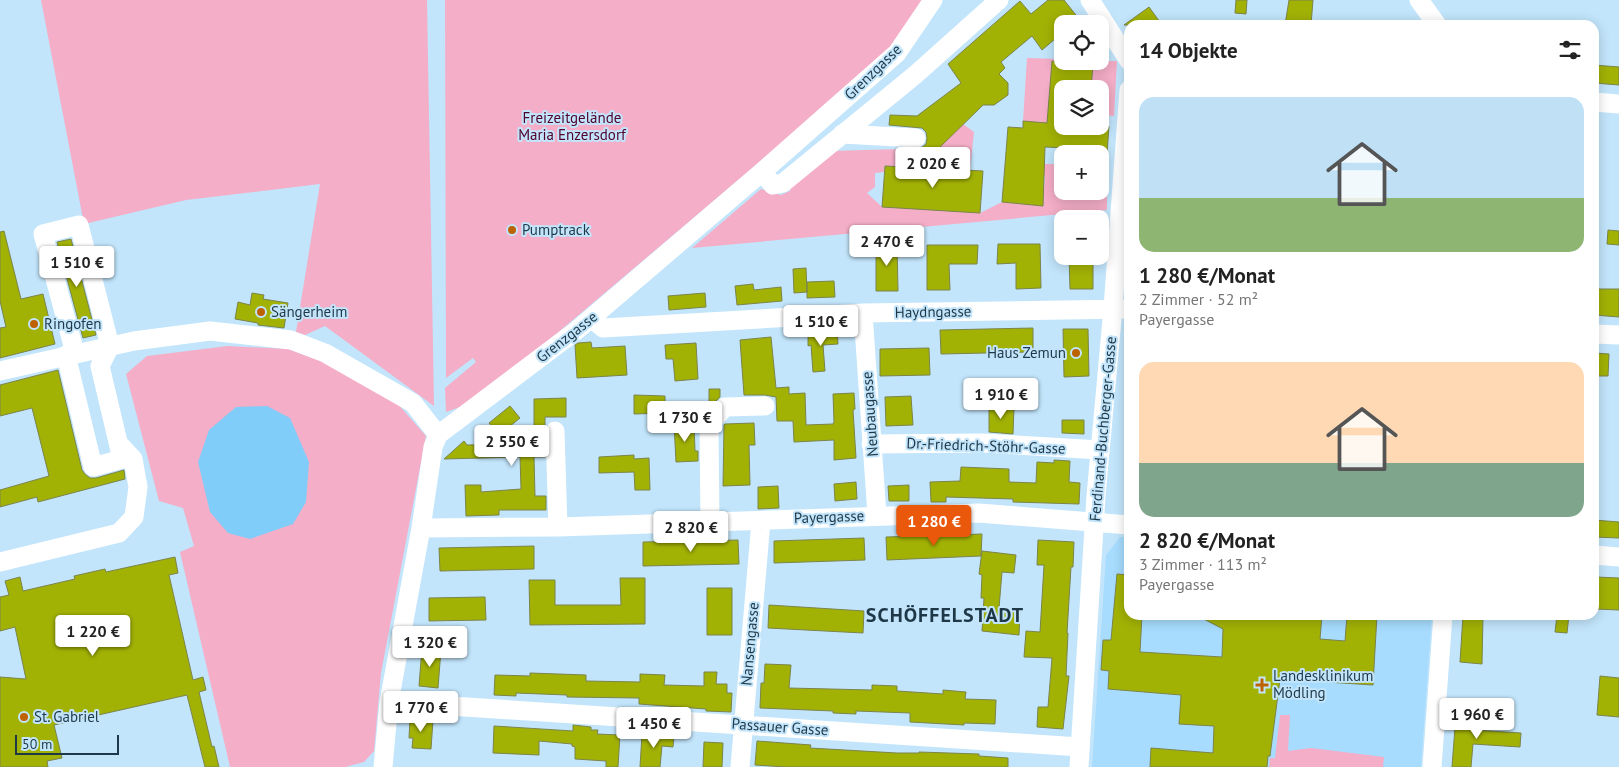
<!DOCTYPE html>
<html lang="de">
<meta charset="utf-8">
<style>
:root{--surface:#fff;--page:#f2f2f2;--text:#222;--muted:#767676;--accent:#ea580c}
body{margin:0;font-family:"PT Sans",sans-serif;background:var(--page);color:var(--text);height:100vh;display:flex;flex-direction:column;font-size:19px;white-space:nowrap}
*{box-sizing:border-box;margin:0}
p{font-size:16px;color:var(--muted)}
.icon{flex:none;width:28px;height:28px;fill:none;stroke:currentColor;stroke-width:2;stroke-linecap:round;stroke-linejoin:round}
.map{position:relative;flex:1;overflow:hidden}
.side{position:absolute;left:1124px;top:20px;width:475px;height:600px;display:flex;flex-direction:column;background:var(--surface);border-radius:15px;box-shadow:0 2px 12px #0003}
.side>*{flex:none}
.fabs{position:absolute;left:1054px;top:15px;display:grid;gap:10px}
.fabs a{display:grid;place-items:center;width:55px;height:55px;border-radius:10px;background:var(--surface);box-shadow:0 2px 12px #0003;font-size:25px}
.scale{position:absolute;left:15px;bottom:12px;width:104px;box-sizing:border-box;padding-left:5px;border:2px solid #1f3847;border-top:0;font-size:14px;line-height:18px;white-space:nowrap;color:#1f3847;-webkit-text-stroke:4px #c2e5fb;paint-order:stroke}
.price{position:absolute;translate:-50% -42px;padding:0 11px;border-radius:5px;background:#fff;color:#222;font-size:16px;line-height:32px;filter:drop-shadow(0 1px 2px #0008)}
.price::after{content:'';position:absolute;left:50%;top:30px;width:15px;height:11px;margin-left:-8px;background:inherit;clip-path:polygon(0 0,100% 0,50% 100%)}
.price.on{background:var(--accent);color:#fff}
ul{padding:0;list-style:none}
li{display:grid;align-content:center;gap:10px;height:265px;padding:0 15px}
li span{display:grid;place-items:center;height:155px;border-radius:15px;color:#555}
li>.icon{margin-inline-start:auto}
span .icon{width:90px;height:90px;fill:#fffc;stroke-width:1}
li b{font-size:21px}
h2{display:flex;justify-content:space-between;align-items:center;height:60px;padding:0 15px;font-size:21px}
.map>svg:first-child{display:block}
.built{fill:#a7dcfe}
.green{fill:#f4aec7}
.water{fill:#81cdfa}
.building{fill:#a2b205;stroke:#7b844b}
.lines{fill:none;stroke-linecap:round;stroke-linejoin:round}
.minor{stroke:#fff;stroke-width:19}
.poi-dot{fill:#bc6201;stroke:#c2e5fb;stroke-width:2}
.labels{text-anchor:middle;stroke-width:4;stroke-linejoin:round;paint-order:stroke}
.street-label{font-size:15px;fill:#1f3847;stroke:#c2e5fb}
.park-label{font-size:15px;fill:#51002b;stroke:#c2e5fb}
.poi-label{font-size:15px;fill:#1f3847;stroke:#c2e5fb;text-anchor:start}
.district-label{font-size:20px;font-weight:bold;letter-spacing:1px;fill:#1f3847;stroke:#c2e5fb}
</style>
<div class="map">
<svg width="1619" height="767" viewBox="0 0 1619 767">
<rect width="100%" height="100%" fill="#c2e5fb"/>
<path class="built" d="M1120 537 1129 538V615H1432L1421 767H1092L1106 555Z"/>
<path class="green" d="M41 0H427L434 406 325 326 305 335 296 332 320 184 186 200 84 224Z
M445 0H923L886 55 477 401 446 412 445 388 476 362 473 358 446 378Z
M1027 58 1062 59V61H1117L1114 116 1100 115V89H1091L1093 64 1052 61 1047 123 1023 121Z
M963 124 974 132 970 170 885 166 884 172 875 173V187L867 193 882 207 980 213 1002 202 1043 206 1045 176 1043 175 1044 164H1062V191H1107V210L692 248 761 189 781 195 790 191 793 181 830 151 939 148Z
M228 346 288 349 330 364 397 403 426 436 381 673 374 751 364 762 345 767H230L180 552 194 546 183 508 159 501 126 374 147 356Z
M1280 715H1290L1288 751 1311 748 1384 757 1383 767H1269L1270 758H1275Z"/>
<path class="water" d="M267 406 290 418 309 462 306 502 293 524 250 539 228 533 210 512 198 462 209 430 236 407Z"/>
<path class="building" d="M1048 0H1064L1083 24H1062V33L1042 50 1032 36 1001 62 1005 68 999 74 1008 83V95L994 105H983L939 148H921L926 144 927 138 926 132 922 128 889 125 890 115 917 116 961 83 948 64 1020 1 1031 14Z
M1236 0H1247L1246 14 1235 13Z
M1289 0H1313L1311 25H1285Z
M1149 7 1162 25H1124Z
M1052 61 1093 64 1091 89H1062V126H1109L1107 154H1067V148L1045 147 1043 206 1002 202 1008 127 1023 128V121L1047 123Z
M1594 65 1619 67V85L1594 83Z
M885 166 983 171 980 213 882 207Z
M1608 230 1619 231V245L1607 244Z
M4 231 21 299 43 294 55 344 0 358V328L6 327 0 301V232Z
M71 239 96 335 83 338 57 242Z
M897 243 898 291H876V244Z
M998 244H1040L1041 288 1016 289V263L997 264Z
M927 245H978L977 264H949L950 290H927Z
M1069 256H1093V289H1070Z
M806 268 807 292 794 293 793 269Z
M834 281 835 297 807 298V282Z
M753 284 754 290 781 287 782 301 737 305 735 286Z
M1594 289H1619V317L1594 315Z
M252 293 264 295 263 299 288 303 284 328 258 325V323L235 319 238 302 250 305Z
M705 293 706 307 669 310 668 296Z
M1033 328V352L941 354 940 330Z
M1063 329H1088L1089 376 1064 377Z
M837 330 838 344 823 345 825 371 813 372 811 345 808 346V332Z
M771 337 776 388 789 387V394L805 393 806 425 833 424 834 422 833 394 854 393 855 409 853 410 856 458 834 460V440L794 442 793 421H777L776 397 765 395H744L740 340Z
M591 342 592 348 625 346 627 375 577 378 575 345 578 343Z
M696 343 698 379 675 381 673 359H666L665 345Z
M929 348 930 375 880 376V349Z
M1594 353 1609 354 1608 376H1594Z
M58 370 82 470 85 474 90 478H96L124 470 125 479 38 502 37 497 0 507V490L49 476 32 408 0 416V385Z
M709 389H720V397L709 408Z
M634 395 665 396V413L634 414Z
M911 396 913 425 886 426 885 397Z
M566 398V417H545V457H534L535 496H546V510H499V515L466 516 465 485H481V492L521 489 520 457 444 459 464 441 467 445 534 444V399Z
M510 406 520 418 499 435 489 423Z
M989 407 1014 408 1013 434 989 432Z
M1062 420H1084V434L1062 433Z
M754 423 755 445H749L750 485 723 486 724 425 725 424Z
M674 424H694L695 451H698V461L676 462Z
M634 455V459L649 458 650 490H635L634 472 599 473V457Z
M1054 460 1070 461 1069 482 1080 483 1079 504 1013 502V499L946 497V502H931L930 482 960 481 961 467 1009 469V482L1036 483 1037 462 1054 463Z
M856 482 857 499 835 501 834 484Z
M909 485V501H889L888 486Z
M778 486 779 508 758 509V487Z
M1594 520 1619 522V538L1594 537Z
M982 534 981 556 887 560 886 537Z
M864 538 865 560 774 563V541Z
M738 540 739 564 643 566V542Z
M1038 540 1074 542 1073 567H1071L1067 633H1068L1066 676H1069L1063 729 1037 727 1038 707H1048L1052 658 1024 657 1026 631 1040 632 1044 565H1037Z
M534 546V569L440 571 439 548Z
M982 551 1016 555 1014 573 1002 572 999 608 1020 611 1019 635 982 631 984 598H981L982 575 979 574Z
M175 557 178 573 169 575 193 680 203 677 206 690 199 692 212 747 214 746 219 767H205L187 695 54 725 62 758 47 761 48 767H0V677L26 679 15 627 0 631V597L9 595 5 581 20 577 23 591 75 579 74 576 105 569 106 572Z
M1117 574 1129 575V615H1142L1140 652 1222 657 1223 629 1196 615H1322L1320 639 1345 641 1347 615H1377L1373 685 1280 679 1270 756H1268L1267 767H1150L1151 748 1213 753 1214 726 1179 724 1181 695 1108 689 1109 671 1101 670 1103 640H1111Z
M1596 577 1619 578V610L1595 609Z
M620 578H645V624L530 625 529 580H555V605H621Z
M707 588H732V635H707Z
M485 597 486 620 429 621V598Z
M769 605 864 611 863 633 768 628Z
M1463 615H1483L1482 664 1460 662Z
M1557 615H1569L1567 633 1555 632Z
M422 648 441 650 438 688 419 686Z
M765 664 791 665 789 688 872 690V685L897 686V691L943 694V690L966 692 965 699 996 700 995 724 964 723V725L910 722V713L856 711V714L833 713V711L760 708 761 683H764Z
M704 672H717L716 684H727V693H732L731 712 706 711V709L639 704V698L567 697V695L516 693V696L494 695 495 675 530 676V673L586 675V681L640 682V674L665 675 664 685 704 686Z
M1600 676 1619 678V717L1597 715Z
M1456 714 1475 716 1474 730 1521 733 1520 747 1473 744 1471 767H1452Z
M410 719 433 720 431 749 412 748 413 738H409Z
M573 725 591 727V730H598L597 734 620 735 618 767H606V761L575 759V747L572 746V744L539 741V755L493 753 494 726 573 731Z
M642 734 674 736 673 747 662 746 660 767H640Z
M757 741 811 745 810 748 897 753H919V752L979 754V756L1008 758V767H786L755 765Z
M704 742 723 743 722 767H703Z"/>
<g class="lines">
<path class="minor" d="M1090 0 1129 61
M1419 0 1437 25
M1594 102 1619 104
M842 134 916 138
M762 172 773 185 783 183 915 75 999 0
M863 313 877 515
M591 318 603 328 863 313 1129 309
M1594 334 1619 335
M66 355 93 467 122 459 100 366 110 346 79 225 43 234 75 353
M0 371 134 341 210 331 291 340 325 353 413 403 438 435
M555 431 558 527
M871 444 983 443 1100 450
M710 522 709 425 725 407 765 406
M421 528 558 527 979 513 1129 525
M1594 555 1619 557
M0 562 119 533 134 517 138 487 133 459 119 444
M389 702 1080 747
M383 767 389 702 421 528 433 447 438 435 577 330 762 172 897 53 933 0
M740 767 761 521
M1079 767 1096 496 1113 308 1129 90
M1432 767 1443 615"/>
</g>
<g class="poi-dot">
<circle cx="512" cy="230" r="5"/>
<circle cx="261" cy="312" r="5"/>
<circle cx="34" cy="324" r="5"/>
<circle cx="1076" cy="353" r="5"/>
<path d="M1259.5 677.5h5v5h5v5h-5v5h-5v-5h-5v-5h5z"/>
<circle cx="24" cy="717" r="5"/>
</g>
<g class="labels">
<g class="street-label">
<text transform="translate(873 72) rotate(-44)" y="5">Grenzgasse</text>
<text transform="translate(933 312) rotate(-1)" y="5">Haydngasse</text>
<text transform="translate(567 337) rotate(-38)" y="5">Grenzgasse</text>
<text transform="translate(870 414) rotate(-94)" y="5">Neubaugasse</text>
<text transform="translate(1103 429) rotate(-85)" y="5">Ferdinand-Buchberger-Gasse</text>
<text transform="translate(986 446) rotate(2)" y="5">Dr.-Friedrich-Stöhr-Gasse</text>
<text transform="translate(829 517) rotate(-2)" y="5">Payergasse</text>
<text transform="translate(750 644) rotate(-85)" y="5">Nansengasse</text>
<text transform="translate(780 727) rotate(4)" y="5">Passauer Gasse</text>
</g>
<g class="park-label">
<text x="572" y="123">Freizeitgelände<tspan x="572" dy="17">Maria Enzersdorf</tspan></text>
</g>
<g class="poi-label">
<text x="522" y="235">Pumptrack</text>
<text x="271" y="317">Sängerheim</text>
<text x="44" y="329">Ringofen</text>
<text x="1066" y="358" text-anchor="end">Haus Zemun</text>
<text x="1273" y="681">Landesklinikum<tspan x="1273" dy="17">Mödling</tspan></text>
<text x="34" y="722">St. Gabriel</text>
</g>
<g class="district-label">
<text x="945" y="622">SCHÖFFELSTADT</text>
</g>
</g>
</svg>
<div class="fabs">
<a><svg class="icon" aria-label="locate" viewBox="0 0 24 24"><circle cx="12" cy="12" r="6"/><path d="M12 2v4M12 18v4M2 12h4M18 12h4"/></svg></a>
<a><svg class="icon" aria-label="layers" viewBox="0 0 24 24"><path d="M12 4l9 5-9 5-9-5zM3 14l9 5 9-5"/></svg></a>
<a>+</a>
<a>−</a>
</div>
<div class="scale">50 m</div>
<b class="price" style="left:933px;top:189px">2 020 €</b>
<b class="price" style="left:887px;top:267px">2 470 €</b>
<b class="price" style="left:77px;top:288px">1 510 €</b>
<b class="price" style="left:821px;top:347px">1 510 €</b>
<b class="price" style="left:1001px;top:420px">1 910 €</b>
<b class="price" style="left:685px;top:443px">1 730 €</b>
<b class="price" style="left:512px;top:467px">2 550 €</b>
<b class="price on" style="left:934px;top:547px">1 280 €</b>
<b class="price" style="left:691px;top:553px">2 820 €</b>
<b class="price" style="left:93px;top:657px">1 220 €</b>
<b class="price" style="left:430px;top:668px">1 320 €</b>
<b class="price" style="left:421px;top:733px">1 770 €</b>
<b class="price" style="left:1477px;top:740px">1 960 €</b>
<b class="price" style="left:654px;top:749px">1 450 €</b>
<section class="side">
<h2>14 Objekte<svg class="icon" aria-label="filters" viewBox="0 0 24 24"><path d="M4 7h16M4 17h16"/><circle cx="9" cy="7" r="2"/><circle cx="15" cy="17" r="2"/></svg></h2>
<ul>
<li><span style="background:linear-gradient(#bfe0f5 65%,#8fb573 0)"><svg class="icon" aria-label="home" viewBox="0 0 24 24"><path d="M3 11l9-7 9 7M6 9v11h12V9"/></svg></span><div><b>1 280 €/Monat</b><p>2 Zimmer · 52 m²</p><p>Payergasse</p></div></li>
<li><span style="background:linear-gradient(#ffd9b3 65%,#7fa58c 0)"><svg class="icon" aria-label="home" viewBox="0 0 24 24"><path d="M3 11l9-7 9 7M6 9v11h12V9"/></svg></span><div><b>2 820 €/Monat</b><p>3 Zimmer · 113 m²</p><p>Payergasse</p></div></li>
</ul>
</section>
</div>
